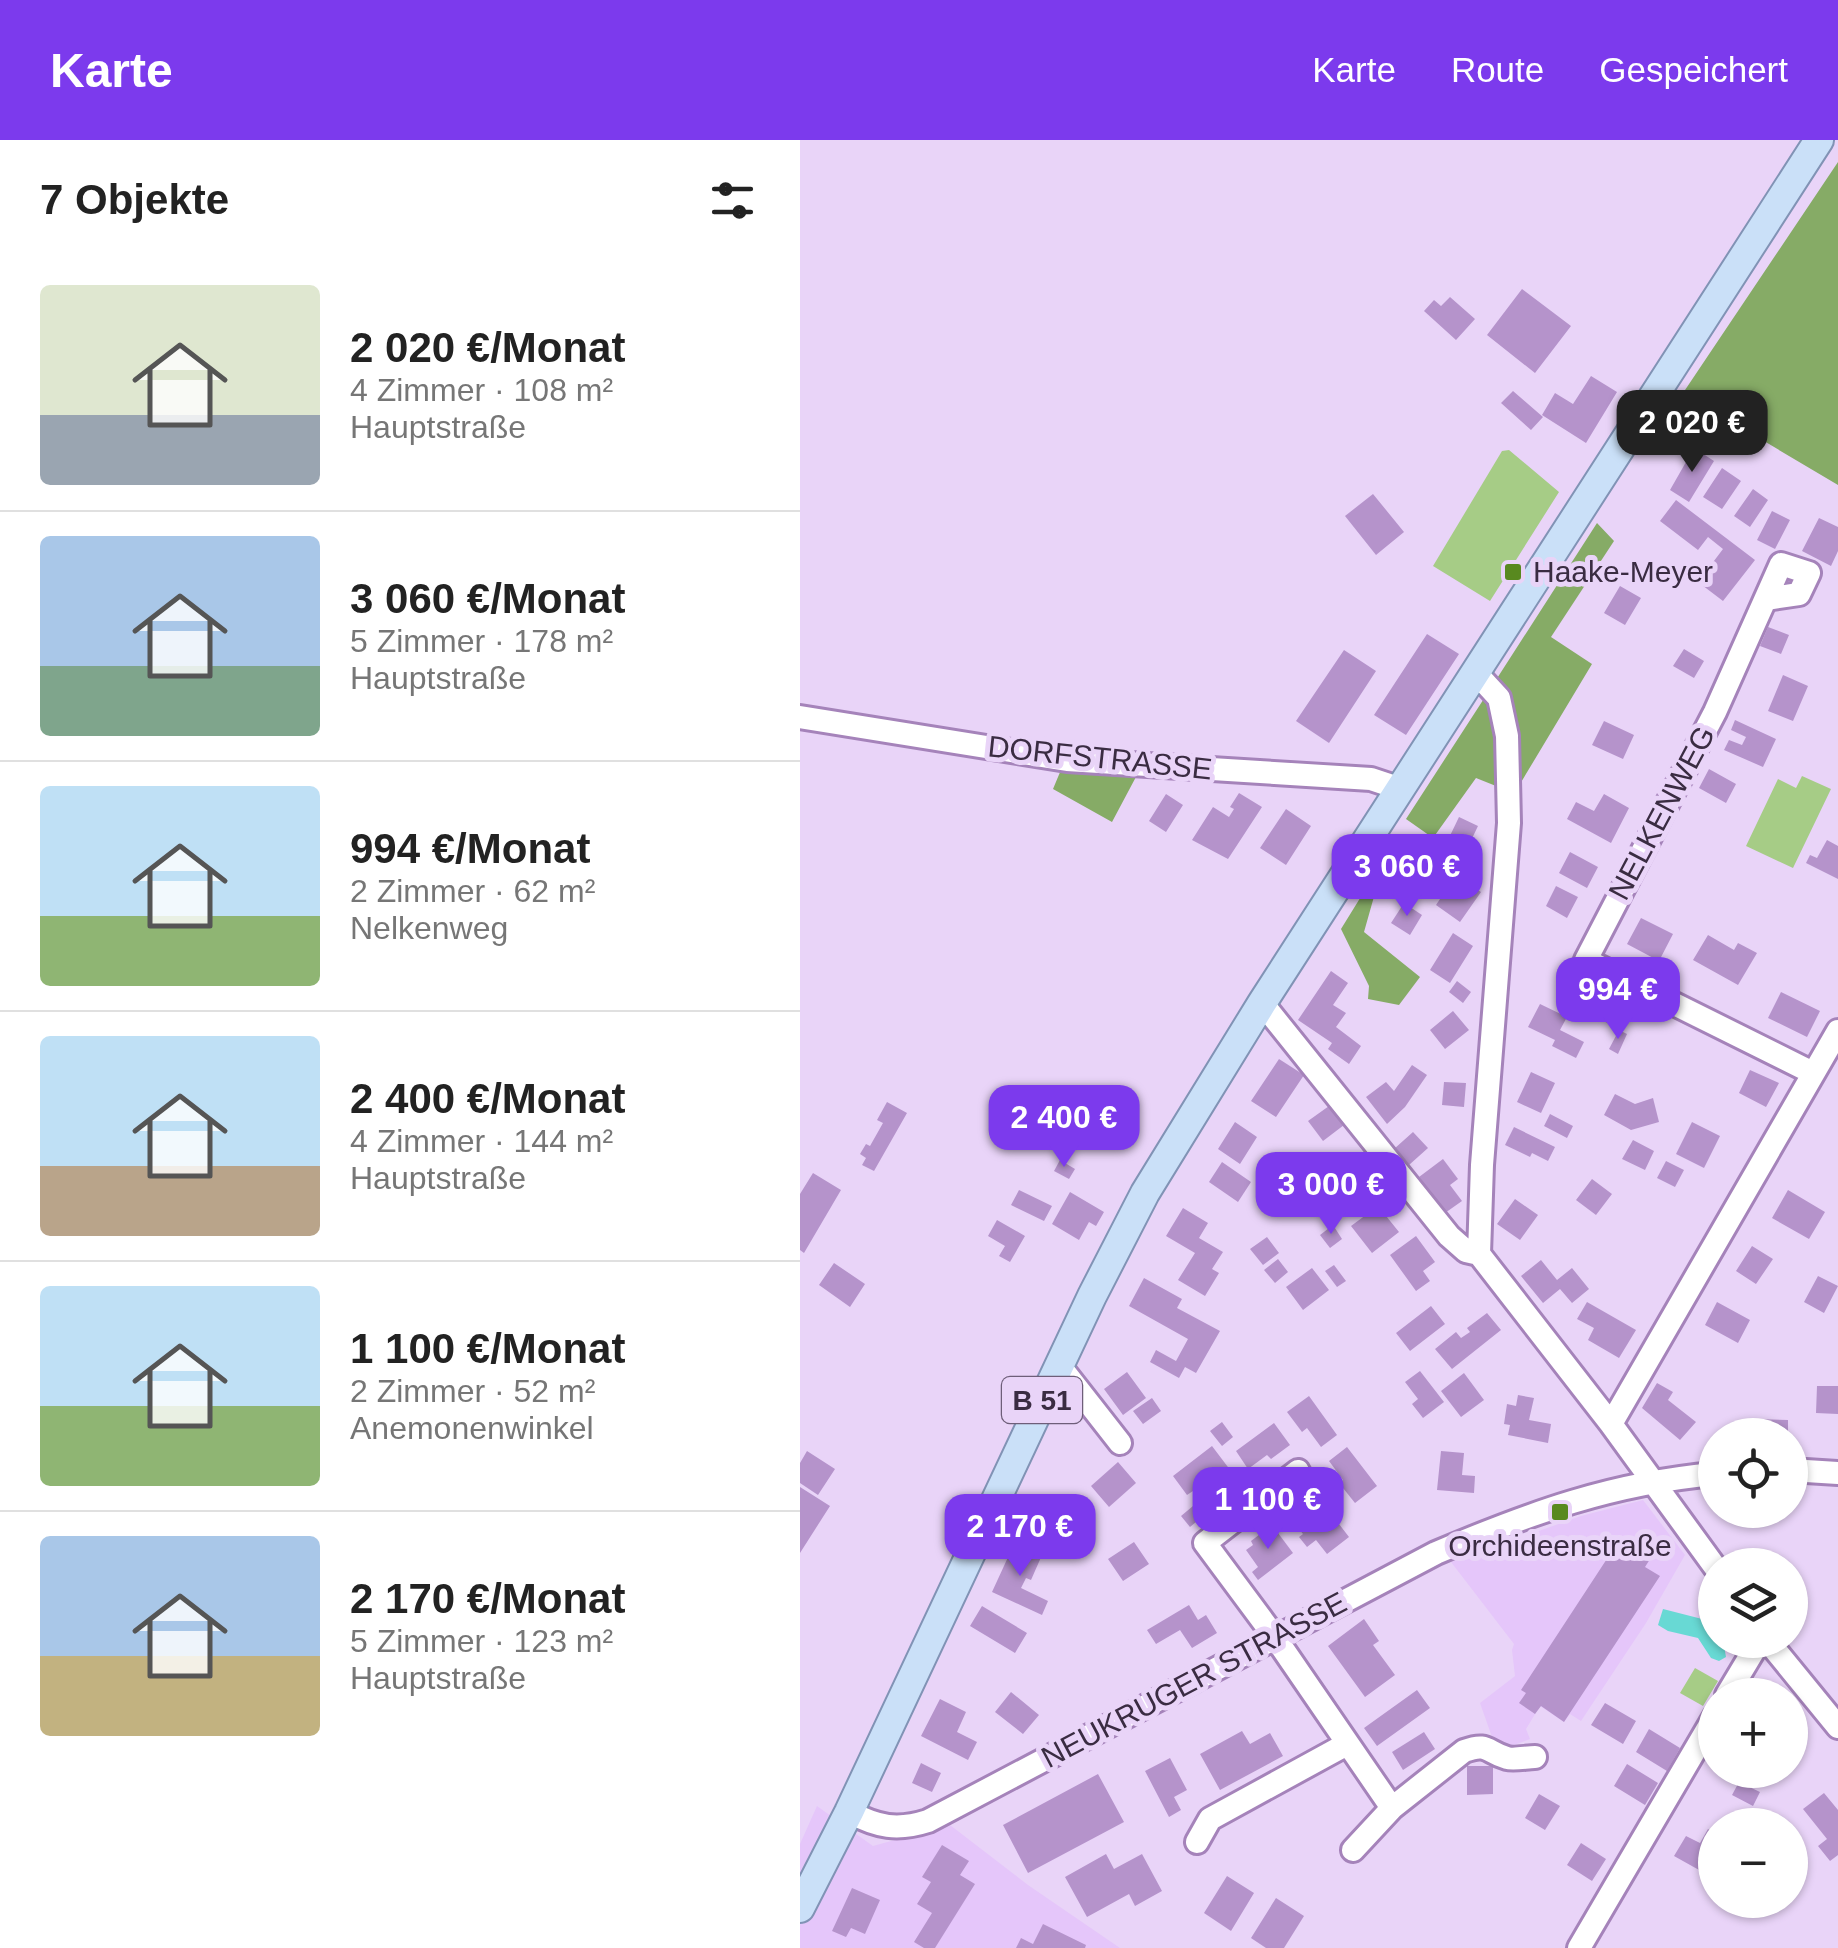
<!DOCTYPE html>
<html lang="de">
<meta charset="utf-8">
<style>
:root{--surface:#fff;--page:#f2f2f2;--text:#222;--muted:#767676;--line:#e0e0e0;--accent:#7c3aed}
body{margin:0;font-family:Helvetica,sans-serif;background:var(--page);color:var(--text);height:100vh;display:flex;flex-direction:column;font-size:38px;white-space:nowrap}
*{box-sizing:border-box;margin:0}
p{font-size:32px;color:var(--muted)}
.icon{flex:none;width:55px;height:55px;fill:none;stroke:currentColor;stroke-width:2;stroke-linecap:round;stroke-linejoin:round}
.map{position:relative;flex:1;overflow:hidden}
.sheet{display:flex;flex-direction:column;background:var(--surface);width:800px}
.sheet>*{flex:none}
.controls{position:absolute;left:898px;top:1278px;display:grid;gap:20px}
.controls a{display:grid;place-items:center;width:110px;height:110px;border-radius:50%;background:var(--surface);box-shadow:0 2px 8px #0004;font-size:50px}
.price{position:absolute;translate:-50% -85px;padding:0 22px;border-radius:20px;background:var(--accent);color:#fff;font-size:32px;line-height:65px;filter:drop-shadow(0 2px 5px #0008)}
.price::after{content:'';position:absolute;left:50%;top:60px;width:30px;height:22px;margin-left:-15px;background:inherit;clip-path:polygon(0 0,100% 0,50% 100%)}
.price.current{background:#222;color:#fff}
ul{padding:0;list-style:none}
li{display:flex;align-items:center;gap:30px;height:250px;padding:0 40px}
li+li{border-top:2px solid var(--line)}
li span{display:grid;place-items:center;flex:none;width:280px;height:200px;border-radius:10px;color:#555}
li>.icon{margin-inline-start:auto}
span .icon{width:120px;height:120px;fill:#fffc;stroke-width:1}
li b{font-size:42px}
h2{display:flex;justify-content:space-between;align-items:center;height:120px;padding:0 40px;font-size:42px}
header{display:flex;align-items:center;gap:60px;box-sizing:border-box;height:140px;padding:0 50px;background:var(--accent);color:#fff}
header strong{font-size:48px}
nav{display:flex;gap:55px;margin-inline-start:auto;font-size:35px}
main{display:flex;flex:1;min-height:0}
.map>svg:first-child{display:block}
.built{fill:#e5c6fa}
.green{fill:#a6cc86}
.forest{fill:#86ab66}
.water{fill:#68d9d4}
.building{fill:#b593cb}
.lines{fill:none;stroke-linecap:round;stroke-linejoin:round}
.minor-casing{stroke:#a583ba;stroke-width:28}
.major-casing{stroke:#8193b5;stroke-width:32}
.minor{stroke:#fff;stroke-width:22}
.major{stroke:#cae0f8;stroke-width:28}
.poi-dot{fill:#58891f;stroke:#e9d4f8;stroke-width:4}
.labels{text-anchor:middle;stroke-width:10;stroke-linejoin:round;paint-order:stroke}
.shield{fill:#e9d4f8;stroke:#6e5e79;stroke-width:2.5}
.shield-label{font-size:28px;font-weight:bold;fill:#3a2c42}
.poi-label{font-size:30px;fill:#3a2c42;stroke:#e9d4f8;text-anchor:start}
.street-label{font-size:30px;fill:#3a2c42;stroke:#e9d4f8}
</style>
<header>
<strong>Karte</strong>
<nav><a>Karte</a><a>Route</a><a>Gespeichert</a></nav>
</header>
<main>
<section class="sheet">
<h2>7 Objekte<svg class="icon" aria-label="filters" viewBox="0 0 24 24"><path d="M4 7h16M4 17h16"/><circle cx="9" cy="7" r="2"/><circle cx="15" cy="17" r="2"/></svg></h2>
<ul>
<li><span style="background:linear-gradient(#dfe7d0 65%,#9aa5b1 0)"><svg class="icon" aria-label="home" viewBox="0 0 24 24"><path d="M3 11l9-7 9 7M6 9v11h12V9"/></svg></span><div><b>2 020 €/Monat</b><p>4 Zimmer · 108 m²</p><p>Hauptstraße</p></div></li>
<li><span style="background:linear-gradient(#a9c7e8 65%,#7fa58c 0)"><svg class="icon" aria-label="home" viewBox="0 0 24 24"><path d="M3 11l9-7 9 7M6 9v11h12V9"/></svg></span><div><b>3 060 €/Monat</b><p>5 Zimmer · 178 m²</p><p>Hauptstraße</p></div></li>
<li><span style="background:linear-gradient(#bfe0f5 65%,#8fb573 0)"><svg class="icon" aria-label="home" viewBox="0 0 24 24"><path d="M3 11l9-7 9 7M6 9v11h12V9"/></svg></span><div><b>994 €/Monat</b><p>2 Zimmer · 62 m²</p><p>Nelkenweg</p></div></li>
<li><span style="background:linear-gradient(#bfe0f5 65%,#b9a48a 0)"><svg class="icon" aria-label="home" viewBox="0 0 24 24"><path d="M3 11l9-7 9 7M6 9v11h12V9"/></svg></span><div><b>2 400 €/Monat</b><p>4 Zimmer · 144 m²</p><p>Hauptstraße</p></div></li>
<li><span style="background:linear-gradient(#bfe0f5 60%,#8fb573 0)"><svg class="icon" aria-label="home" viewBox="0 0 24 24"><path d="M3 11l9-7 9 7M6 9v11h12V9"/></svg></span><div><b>1 100 €/Monat</b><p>2 Zimmer · 52 m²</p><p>Anemonenwinkel</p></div></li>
<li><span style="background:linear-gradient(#a9c7e8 60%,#c2b280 0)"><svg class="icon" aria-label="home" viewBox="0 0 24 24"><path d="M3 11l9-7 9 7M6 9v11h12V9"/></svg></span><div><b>2 170 €/Monat</b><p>5 Zimmer · 123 m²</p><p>Hauptstraße</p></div></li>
</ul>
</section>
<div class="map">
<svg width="1038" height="1808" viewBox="0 0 1038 1808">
<rect width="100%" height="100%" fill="#e9d4f8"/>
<path class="built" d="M843 1360 885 1415 846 1483 781 1581 770 1574 764 1582 740 1566 726 1589 730 1599 709 1607 692 1597 680 1563 715 1536 712 1510 714 1504 651 1422 781 1376Z
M17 1666 73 1706 150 1685 228 1745 320 1808H0V1704Z"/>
<path class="green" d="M709 310 759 352 690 461 633 426 702 311Z
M1002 636 1031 649 993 728 946 706 978 639 996 648Z
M895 1528 918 1541 903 1566 880 1553Z"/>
<path class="forest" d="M1038 22V345L883 253Z
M797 383 814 401 751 497 792 524 717 649C717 610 721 574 694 543Z
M687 554 694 561 701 648 676 638 633 698 606 679Z
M263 625 337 635 312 682 253 649Z
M570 742 577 746 564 792 620 837 599 865 568 859 569 846 541 789Z"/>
<path class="water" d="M863 1469 906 1480 915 1488V1500H923L926 1517 919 1521 911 1518 898 1498 868 1491 858 1485Z"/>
<path class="building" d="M722 149 771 186 735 233 687 195Z
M650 157 675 179 656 200 624 171 634 160 641 166Z
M791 236 817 252 786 303 742 275 755 253 773 264Z
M713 251 743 277 731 290 701 263Z
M894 308 914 321 889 362 870 350Z
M922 328 941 341 922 369 903 357Z
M953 349 968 360 950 387 934 376Z
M573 354 604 392 576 415 545 376Z
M876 360 955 420 923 461 898 442 923 409 908 397 898 410 860 381Z
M972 371 990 380 975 409 957 400Z
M1019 378 1038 387V411L1031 426 1002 411Z
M820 446 841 458 825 485 804 473Z
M968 487 989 495 981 514 960 506Z
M627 494 659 514 606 595 574 575Z
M884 509 904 521 894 538 873 526Z
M544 510 576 531 529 603 496 581Z
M983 535 1008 546 993 581 968 571Z
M935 580 976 599 963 627 924 610 929 600 942 605 946 597 931 590Z
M804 581 834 595 823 619 792 605Z
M909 629 936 644 926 663 899 648Z
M439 653 462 667 428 719 392 700 413 667 429 677 434 669 430 667Z
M366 654 383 665 366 692 349 681Z
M804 654 829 668 811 703 767 679 776 662 794 671Z
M486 669 511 686 486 725 460 708Z
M659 677 678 686 666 711 647 702Z
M1027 700 1038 706V739L1006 723 1010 715 1017 718Z
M770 712 798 727 787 748 759 733Z
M656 735 681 752 660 782 636 765Z
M756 746 778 757 767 778 746 766Z
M604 763 622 775 610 795 591 783Z
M841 778 873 794 859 821 827 804Z
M653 793 673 806 650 843 630 830Z
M908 795 934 810 938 803 957 813 938 845 893 820Z
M531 831 548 843 533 865 546 873 536 887 561 906 549 924 528 909 532 903 498 880Z
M657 841 671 852 663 863 649 852Z
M981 852 1020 871 1007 897 968 878Z
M804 854 829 866 818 888 793 876Z
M740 864 767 877 760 890 784 902 776 918 752 906 755 900 728 887Z
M653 871 669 890 645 909 630 890Z
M819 890 827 894 818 914 809 909Z
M479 919 504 935 476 977 451 961Z
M612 925 627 935 605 967 587 984 566 957 586 942 594 951Z
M950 930 979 943 966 967 939 953Z
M731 932 755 943 741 973 717 962Z
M644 942 666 943 664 967 642 965Z
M815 954 835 964 853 958 859 982 831 990 804 975Z
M87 962 107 973 74 1031 62 1025 66 1018 60 1014 66 1004 70 1006 83 983 77 980Z
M529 966 544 985 523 1001 508 981Z
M750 974 773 986 767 998 744 986Z
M435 982 457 997 440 1024 418 1009Z
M892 982 920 996 904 1028 876 1014Z
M714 987 755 1007 748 1021 732 1013 730 1017 705 1005Z
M613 992 628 1008 609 1025 594 1009Z
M833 1000 854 1011 845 1030 822 1019Z
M529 1018 535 1026 545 1019 558 1036 531 1057 511 1032Z
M643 1019 658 1039 650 1045 662 1061 645 1073 619 1037Z
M260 1020 275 1029 269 1039 254 1031Z
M866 1021 884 1030 875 1047 857 1038Z
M422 1022 451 1042 438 1062 409 1042Z
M13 1033 41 1050 4 1113 0 1110V1054Z
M792 1039 812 1054 796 1075 776 1060Z
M219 1050 252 1066 244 1081 211 1065Z
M988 1050 1025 1072 1009 1099 972 1078Z
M270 1052 304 1072 296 1086 289 1082 279 1100 252 1084Z
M715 1059 738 1075 720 1100 697 1084Z
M578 1066 599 1092 572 1113 551 1086Z
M383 1068 408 1083 399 1098 423 1112 412 1129 419 1133 405 1156 378 1140 395 1113 366 1096Z
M197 1080 225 1096 210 1122 199 1116 205 1106 188 1096Z
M533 1085 542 1099 530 1108 520 1095Z
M616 1096 635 1122 623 1131 630 1141 616 1151 590 1115Z
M467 1097 479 1113 463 1125 450 1109Z
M952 1106 973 1119 956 1144 936 1131Z
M478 1119 488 1132 475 1143 464 1130Z
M741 1120 757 1140 772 1128 789 1149 772 1163 760 1149 743 1163 721 1136Z
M34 1123 65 1144 50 1167 19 1145Z
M534 1125 546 1141 537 1147 525 1131Z
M512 1128 529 1150 503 1170 486 1147Z
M1018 1136 1038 1146 1024 1173 1004 1162Z
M344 1138 382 1159 377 1168 420 1191 396 1233 385 1227 379 1238 350 1222 356 1210 376 1221 388 1199 329 1166Z
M787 1162 836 1190 819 1218 788 1200 794 1188 777 1179Z
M917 1162 950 1180 938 1203 905 1185Z
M631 1166 645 1184 610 1211 596 1193Z
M687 1173 701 1190 652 1229 635 1209 656 1192 661 1198 670 1192 667 1188Z
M620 1231 644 1262 623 1278 612 1264 618 1259 605 1242Z
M327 1232 346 1258 323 1275 304 1249Z
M664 1233 684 1260 661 1277 641 1251Z
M857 1243 873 1252 868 1260 896 1282 880 1300 842 1268Z
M1017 1246H1038V1274L1016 1273Z
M718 1255 734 1258 729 1280 751 1284 748 1303 708 1295 710 1285 704 1284 707 1264 716 1266Z
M509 1256 537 1295 521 1307 507 1288 502 1292 487 1272Z
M352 1258 361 1271 343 1284 333 1271Z
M955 1279 988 1280V1295H955Z
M422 1282 433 1297 422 1306 410 1291Z
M474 1283 490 1305 471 1319 467 1315 448 1329 436 1311Z
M412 1306 440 1343 406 1369 393 1351 387 1355 373 1336Z
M547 1307 577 1346 555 1363 539 1343 543 1340 529 1321Z
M7 1311 35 1329 18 1355 0 1343V1323Z
M641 1311 664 1313 662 1335 675 1336 674 1353 637 1350Z
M318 1322 336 1343 309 1367 291 1346Z
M0 1347 30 1366 0 1413Z
M509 1363 531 1390 539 1384 549 1397 527 1414 516 1400 507 1407 499 1397 503 1394 490 1378Z
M393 1366 402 1377 390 1387 381 1376Z
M472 1385 493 1413 458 1440 452 1432 458 1427 446 1410 453 1405 451 1401Z
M215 1402 242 1415 231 1440 226 1438 221 1448 248 1461 242 1475 192 1452Z
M334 1402 349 1424 323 1441 308 1419Z
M816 1405 830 1413 835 1405 852 1416 845 1427 860 1436 764 1582 741 1566 735 1574 719 1563 726 1553 721 1550Z
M389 1465 398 1480 406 1475 417 1493 392 1508 380 1490 356 1504 347 1490Z
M182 1466 227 1493 215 1513 170 1486Z
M564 1479 579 1501 573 1505 595 1535 565 1557 528 1506Z
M617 1550 630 1568 577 1606 564 1588Z
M211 1552 239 1575 223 1594 195 1572Z
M140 1559 166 1572 157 1592 177 1602 168 1620 121 1596Z
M805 1563 836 1581 823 1604 791 1585Z
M849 1589 880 1608 867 1631 836 1612Z
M442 1591 450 1604 470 1593 483 1616 420 1650 400 1614Z
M624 1592 635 1609 603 1630 592 1612Z
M370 1618 387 1650 374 1657 381 1670 369 1677 345 1631Z
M121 1623 141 1633 132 1652 112 1643Z
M827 1624 858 1643 845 1665 814 1646Z
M667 1626H693V1654L667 1655Z
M298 1634 324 1682 228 1733 203 1685Z
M939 1642 960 1652 953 1666 932 1655Z
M1024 1653 1038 1670V1715L1030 1721 1018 1706 1027 1699 1003 1669Z
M739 1654 760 1666 745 1690 725 1678Z
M908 1689 915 1693V1724L908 1735 874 1716 886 1696 900 1703Z
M781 1703 806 1719 792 1741 767 1725Z
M142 1705 169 1721 160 1735 175 1744 135 1808H124L114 1802 132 1773 117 1764 131 1742 122 1737Z
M306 1714 314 1729 342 1714 362 1751 335 1766 329 1754 287 1777 265 1737Z
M427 1736 454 1753 431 1791 404 1773Z
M52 1748 80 1760 65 1794 51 1788 46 1797 32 1791Z
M476 1758 504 1776 484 1808H466L451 1798Z
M243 1784 286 1805 285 1808H216L221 1798 233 1804Z"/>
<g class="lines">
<g class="minor-casing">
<path id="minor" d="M966 459 999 454 1009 433 981 424 915 572 786 820 1013 933
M676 533 699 558 707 596 709 683 682 1025 679 1114 811 1284 915 1427
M0 577 267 620 571 639 601 649
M462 863 649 1096 666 1111 679 1114
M259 1225 320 1303
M811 1284 1038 891
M990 1330 1038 1333
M498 1331 405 1403 474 1496 592 1668
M967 1500 1038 1587
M927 1555 960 1500
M49 1672C78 1687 97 1691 128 1681L636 1413C730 1373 813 1343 915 1334
M397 1702 410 1679 547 1604
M553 1710 592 1668 664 1611C689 1602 686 1612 707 1618 714 1620 727 1617 735 1617
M779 1808 915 1576"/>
</g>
<g class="major-casing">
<path id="major" d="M0 1768 49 1672 292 1156 345 1053 462 863 1019 0"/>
</g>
<use href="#minor" class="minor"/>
<use href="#major" class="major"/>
</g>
<g class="poi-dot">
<rect x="703" y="422" width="20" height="20" rx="5"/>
<rect x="750" y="1362" width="20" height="20" rx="5"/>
</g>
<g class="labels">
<rect class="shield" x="202" y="1237" width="80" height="46" rx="8"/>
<g class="shield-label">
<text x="242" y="1270">B 51</text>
</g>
<g class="poi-label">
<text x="733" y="442">Haake-Meyer</text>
<text x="760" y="1416" text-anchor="middle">Orchideenstraße</text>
</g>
<g class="street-label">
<text transform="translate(300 618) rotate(6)" y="10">DORFSTRASSE</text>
<text transform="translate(862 673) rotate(-62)" y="10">NELKENWEG</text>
<text transform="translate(394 1540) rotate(-28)" y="10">NEUKRUGER STRASSE</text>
</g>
</g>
</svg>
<div class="controls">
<a><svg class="icon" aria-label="locate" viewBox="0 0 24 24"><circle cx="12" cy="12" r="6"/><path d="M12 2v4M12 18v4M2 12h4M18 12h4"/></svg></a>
<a><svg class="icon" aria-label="layers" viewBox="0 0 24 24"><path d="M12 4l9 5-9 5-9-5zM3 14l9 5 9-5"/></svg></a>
<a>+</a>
<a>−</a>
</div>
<b class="price current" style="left:892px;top:335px">2 020 €</b>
<b class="price" style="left:607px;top:779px">3 060 €</b>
<b class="price" style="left:818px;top:902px">994 €</b>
<b class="price" style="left:264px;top:1030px">2 400 €</b>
<b class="price" style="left:531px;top:1097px">3 000 €</b>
<b class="price" style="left:468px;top:1412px">1 100 €</b>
<b class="price" style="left:220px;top:1439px">2 170 €</b>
</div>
</main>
